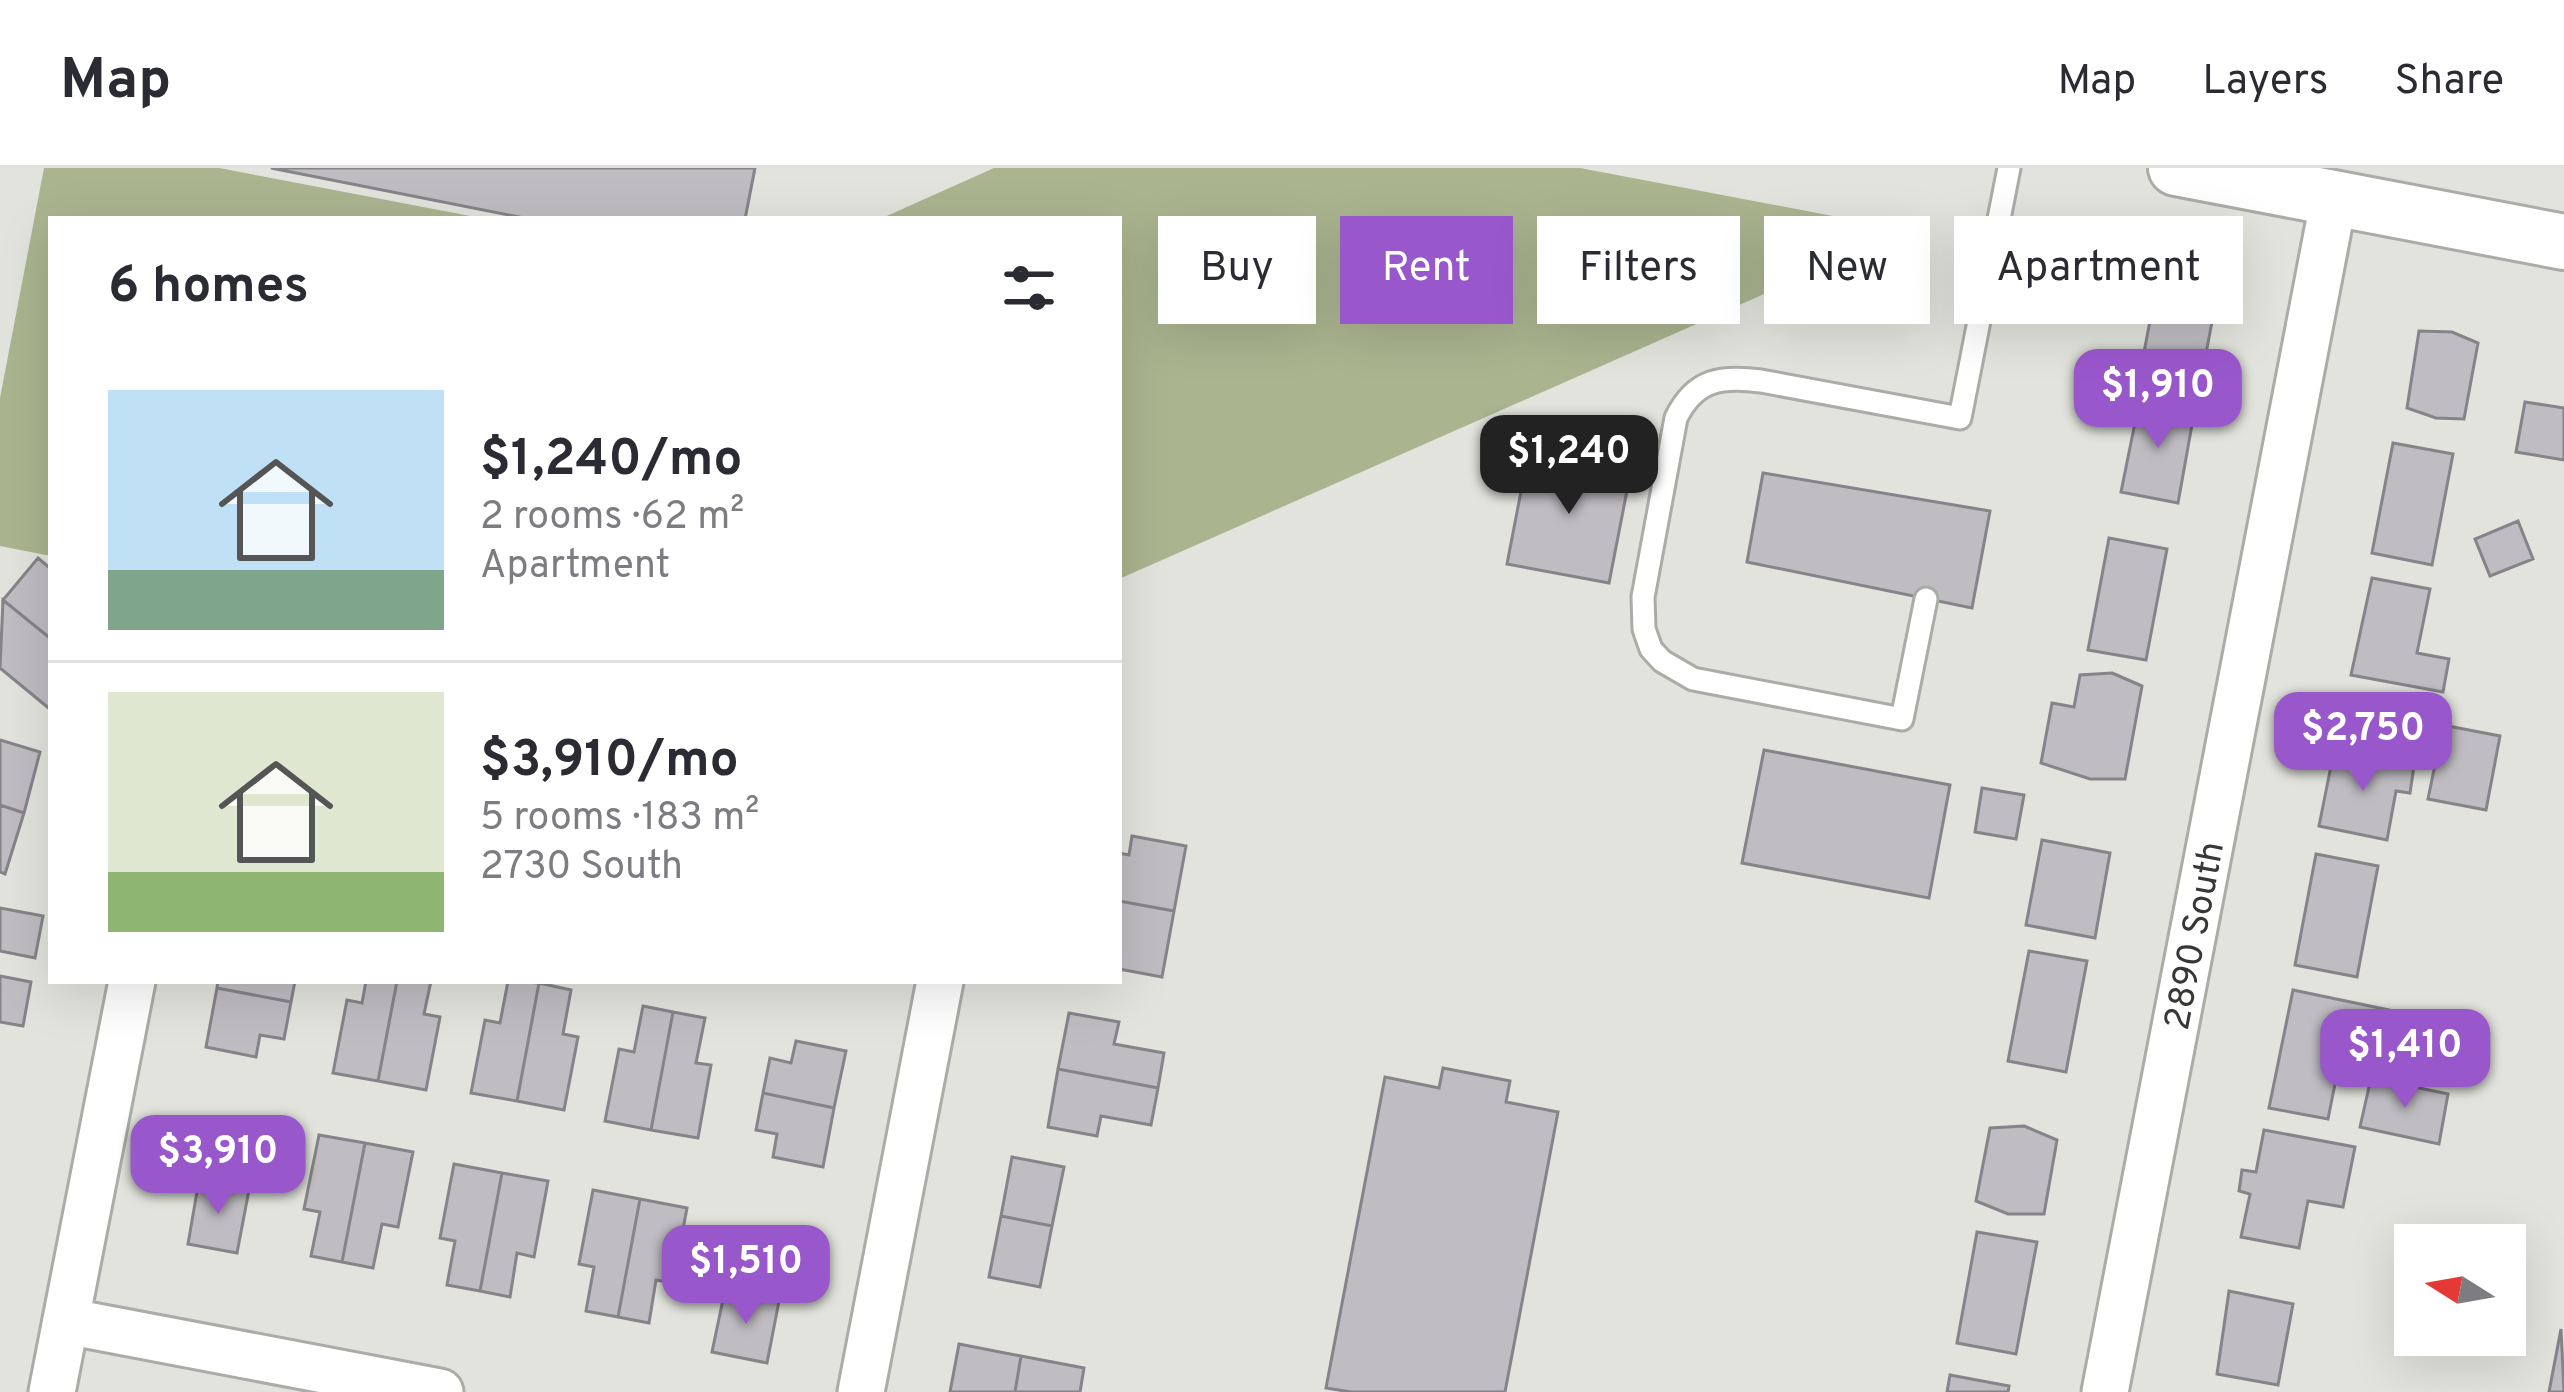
<!DOCTYPE html>
<meta charset="utf-8">
<style>
:root{--surface:#fff;--page:#f2f2f3;--text:#2b2b33;--muted:#7c7c81;--line:#e1e1e2;--accent:#9957cc}
body{margin:0;font-family:Overpass,sans-serif;background:var(--page);color:var(--text);height:100vh;display:flex;flex-direction:column;font-size:45px;white-space:nowrap}
*{box-sizing:border-box;margin:0}
p{font-size:39px;color:var(--muted)}
.icon{flex:none;width:66px;height:66px;fill:none;stroke:currentColor;stroke-width:2;stroke-linecap:round;stroke-linejoin:round}
.map{position:relative;flex:1;overflow:hidden}
.panel{position:absolute;left:48px;top:48px;width:1074px;height:768px;display:flex;flex-direction:column;background:var(--surface);border-radius:0px;box-shadow:0 12px 48px #0002}
.panel>*{flex:none}
.hud{position:absolute;left:1158px;top:48px;width:1140px;height:108px;display:flex;gap:24px}
.needle{width:78px;rotate:281deg}
.fabs{position:absolute;left:2394px;top:1056px;display:grid;gap:24px}
.fabs a{display:grid;place-items:center;width:132px;height:132px;border-radius:0px;background:var(--surface);box-shadow:0 12px 48px #0002;font-size:60px}
.price{position:absolute;translate:-50% -102px;padding:0 27px;border-radius:24px;background:var(--accent);color:#fff;font-size:39px;line-height:78px;filter:drop-shadow(0 3px 6px #0008)}
.price::after{content:'';position:absolute;left:50%;top:72px;width:36px;height:27px;margin-left:-18px;background:inherit;clip-path:polygon(0 0,100% 0,50% 100%)}
.price.current{background:#222;color:#fff}
ul{padding:0;list-style:none}
li{display:flex;align-items:center;gap:36px;height:300px;padding:0 60px}
li+li{border-top:3px solid var(--line)}
li span{display:grid;place-items:center;flex:none;width:336px;height:240px;border-radius:0px;color:#555}
li>.icon{margin-inline-start:auto}
span .icon{width:144px;height:144px;fill:#fffc;stroke-width:1}
li b{font-size:51px}
h2{display:flex;justify-content:space-between;align-items:center;height:144px;padding:0 60px;font-size:51px}
.pill{padding:0 42px;border-radius:0px;background:var(--surface);box-shadow:0 12px 48px #0002;font-size:42px;line-height:108px}
.pill.current{background:var(--accent);color:#fff}
header{display:flex;align-items:center;gap:72px;box-sizing:border-box;height:168px;padding:0 60px;background:var(--surface);border-bottom:3px solid var(--line)}
header strong{font-size:57px}
nav{display:flex;gap:66px;margin-inline-start:auto;font-size:42px}
.map>svg:first-child{display:block}
.green{fill:#aab48f}
.building{fill:#bfbcc2;stroke:#868389;stroke-width:3}
.lines{fill:none;stroke-linecap:round;stroke-linejoin:round}
.service-casing{stroke:#aaaca6;stroke-width:27}
.minor-casing{stroke:#aaaca6;stroke-width:51}
.tertiary-casing{stroke:#aaaca6;stroke-width:60}
.service{stroke:#fff;stroke-width:21}
.minor{stroke:#fff;stroke-width:45}
.tertiary{stroke:#fff;stroke-width:54}
.labels{text-anchor:middle;stroke-width:12;stroke-linejoin:round;paint-order:stroke}
.street-label{font-size:36px;fill:#373835;stroke:#eef0e9}
</style>
<header>
<strong>Map</strong>
<nav><a>Map</a><a>Layers</a><a>Share</a></nav>
</header>
<div class="map">
<svg width="2564" height="1224" viewBox="0 0 2564 1224">
<rect width="100%" height="100%" fill="#e1e3dc"/>
<path class="green" d="M44 0H219L486 51H51V388L0 378V230Z
M994 0H1580L1880 57 1873 78 1119 411V51H880Z"/>
<path class="building" d="M271 0H755L745 51H529Z
M2158 111 2218 122 2201 212 2141 200Z
M2419 163 2452 164 2478 175 2464 251 2436 250 2407 240Z
M2140 230 2195 240 2178 335 2121 324Z
M2525 234 2564 240V292L2516 284Z
M2393 275 2453 286 2432 397 2372 385Z
M1529 282 1631 302 1609 415 1507 396Z
M1763 305 1990 343 1972 440 1747 394Z
M2518 353 2533 391 2490 408 2475 371Z
M2109 370 2167 381 2146 492 2088 482Z
M38 390 51 401V471L3 432Z
M2372 410 2430 421 2417 485 2449 491 2443 524 2351 507Z
M3 432 51 471V542L0 500Z
M2112 505 2142 518 2125 611H2090L2041 595 2052 535 2074 539 2080 507Z
M2443 557 2500 568 2486 642 2428 631Z
M0 572 40 584 24 645 0 637Z
M1764 582 1950 617 1929 730 1742 695Z
M2334 583 2414 598 2410 625 2396 623 2387 672 2319 658Z
M1982 620 2024 627 2016 671 1975 664Z
M0 637 24 645 5 706 0 704Z
M1132 668 1186 678 1174 743 1119 733V685L1129 687Z
M2042 672 2110 685 2095 770 2026 757Z
M2316 686 2378 698 2357 809 2295 797Z
M1119 733 1174 743 1162 809 1119 801Z
M0 740 43 748 35 790 0 783Z
M2029 783 2087 793 2066 904 2008 893Z
M0 808 31 814 23 858 0 854Z
M218 813H295L291 834 217 820Z
M366 813H397L378 913 333 905 347 832 362 835Z
M397 813H431L424 846 440 849 426 922 378 913Z
M508 813 539 815 517 933 471 925 485 852 500 855Z
M539 815 571 822 563 866 578 869 564 942 517 933Z
M217 820 291 834 284 871 260 867 256 889 206 879Z
M2293 822 2389 842 2380 885 2362 880 2354 915 2336 911 2328 951 2269 940Z
M643 838 673 844 651 962 605 953 619 881 634 884Z
M673 844 705 850 696 895 711 897 698 970 651 962Z
M1069 845 1119 854 1114 876 1164 885 1158 920 1058 901Z
M796 873 846 883 834 940 763 925 770 890 791 895Z
M1443 900 1510 913 1506 934 1558 944 1505 1224H1351L1326 1220 1385 909 1439 920Z
M1058 901 1158 920 1151 957 1101 948 1097 968 1048 959Z
M2371 910 2448 926 2439 976 2360 959Z
M763 925 834 940 823 999 773 989 777 966 756 962Z
M211 950 261 960 249 1022 199 1012Z
M2024 958 2057 972 2044 1046H2008L1976 1033 1990 960Z
M2264 962 2355 979 2343 1039 2308 1033 2299 1080 2241 1069 2250 1026 2239 1023 2242 1002 2256 1004Z
M319 967 365 975 342 1094 311 1088 320 1044 304 1041Z
M365 975 413 984 398 1059 382 1056 373 1100 342 1094Z
M1012 989 1064 999 1052 1058 1001 1048Z
M454 996 502 1005 480 1123 447 1117 455 1073 440 1070Z
M502 1005 548 1013 534 1089 517 1085 510 1129 480 1123Z
M199 1012 249 1022 237 1085 188 1076Z
M593 1022 640 1031 618 1149 586 1143 594 1099 579 1096Z
M640 1031 687 1040 673 1115 656 1112 649 1155 618 1149Z
M1001 1048 1052 1058 1040 1119 989 1109Z
M737 1061 791 1072 779 1133 725 1122Z
M1977 1064 2037 1074 2016 1186 1957 1175Z
M725 1122 779 1133 767 1195 712 1184Z
M2229 1123 2293 1136 2278 1217 2217 1206Z
M2561 1161 2564 1224H2549Z
M959 1176 1021 1188 1015 1224H950Z
M1021 1188 1084 1200 1080 1224H1015Z
M1950 1207 2009 1218 2008 1224H1947Z"/>
<g class="lines">
<g class="service-casing">
<path id="service" d="M1926 431 1902 551 1693 511 1662 493 1651 481 1644 461 1643 429 1676 250C1695 211 1721 208 1761 213L1960 250 2009 0"/>
</g>
<g class="minor-casing">
<g id="minor">
<path d="M66 1153 440 1224"/>
<path d="M52 1224 132 813"/>
<path d="M861 1224 940 813"/>
<path id="s1" d="M2105 1224 2334 30"/>
</g>
</g>
<g class="tertiary-casing">
<path id="tertiary" d="M2176 0 2564 74"/>
</g>
<use href="#service" class="service"/>
<use href="#minor" class="minor"/>
<use href="#tertiary" class="tertiary"/>
</g>
<g class="labels">
<g class="street-label">
<text dy="13" stroke="none"><textPath href="#s1" startOffset="465">2890 South</textPath></text>
</g>
</g>
</svg>
<div class="fabs">
<a><svg class="needle" viewBox="-14 -14 28 28"><path d="M0-13l5 13h-10z" fill="#e53935"/><path d="M0 13l5-13h-10z" fill="#7c7c81"/></svg></a>
</div>
<b class="price" style="left:2158px;top:283px">$1,910</b>
<b class="price current" style="left:1569px;top:349px">$1,240</b>
<b class="price" style="left:2363px;top:626px">$2,750</b>
<b class="price" style="left:2405px;top:943px">$1,410</b>
<b class="price" style="left:218px;top:1049px">$3,910</b>
<b class="price" style="left:746px;top:1159px">$1,510</b>
<div class="hud">
<a class="pill">Buy</a>
<a class="pill current">Rent</a>
<a class="pill">Filters</a>
<a class="pill">New</a>
<a class="pill">Apartment</a>
</div>
<section class="panel">
<h2>6 homes<svg class="icon" aria-label="filters" viewBox="0 0 24 24"><path d="M4 7h16M4 17h16"/><circle cx="9" cy="7" r="2"/><circle cx="15" cy="17" r="2"/></svg></h2>
<ul>
<li><span style="background:linear-gradient(#bfe0f5 75%,#7fa58c 0)"><svg class="icon" aria-label="home" viewBox="0 0 24 24"><path d="M3 11l9-7 9 7M6 9v11h12V9"/></svg></span><div><b>$1,240/mo</b><p>2 rooms · 62 m²</p><p>Apartment</p></div></li>
<li><span style="background:linear-gradient(#dfe7d0 75%,#8fb573 0)"><svg class="icon" aria-label="home" viewBox="0 0 24 24"><path d="M3 11l9-7 9 7M6 9v11h12V9"/></svg></span><div><b>$3,910/mo</b><p>5 rooms · 183 m²</p><p>2730 South</p></div></li>
</ul>
</section>
</div>
